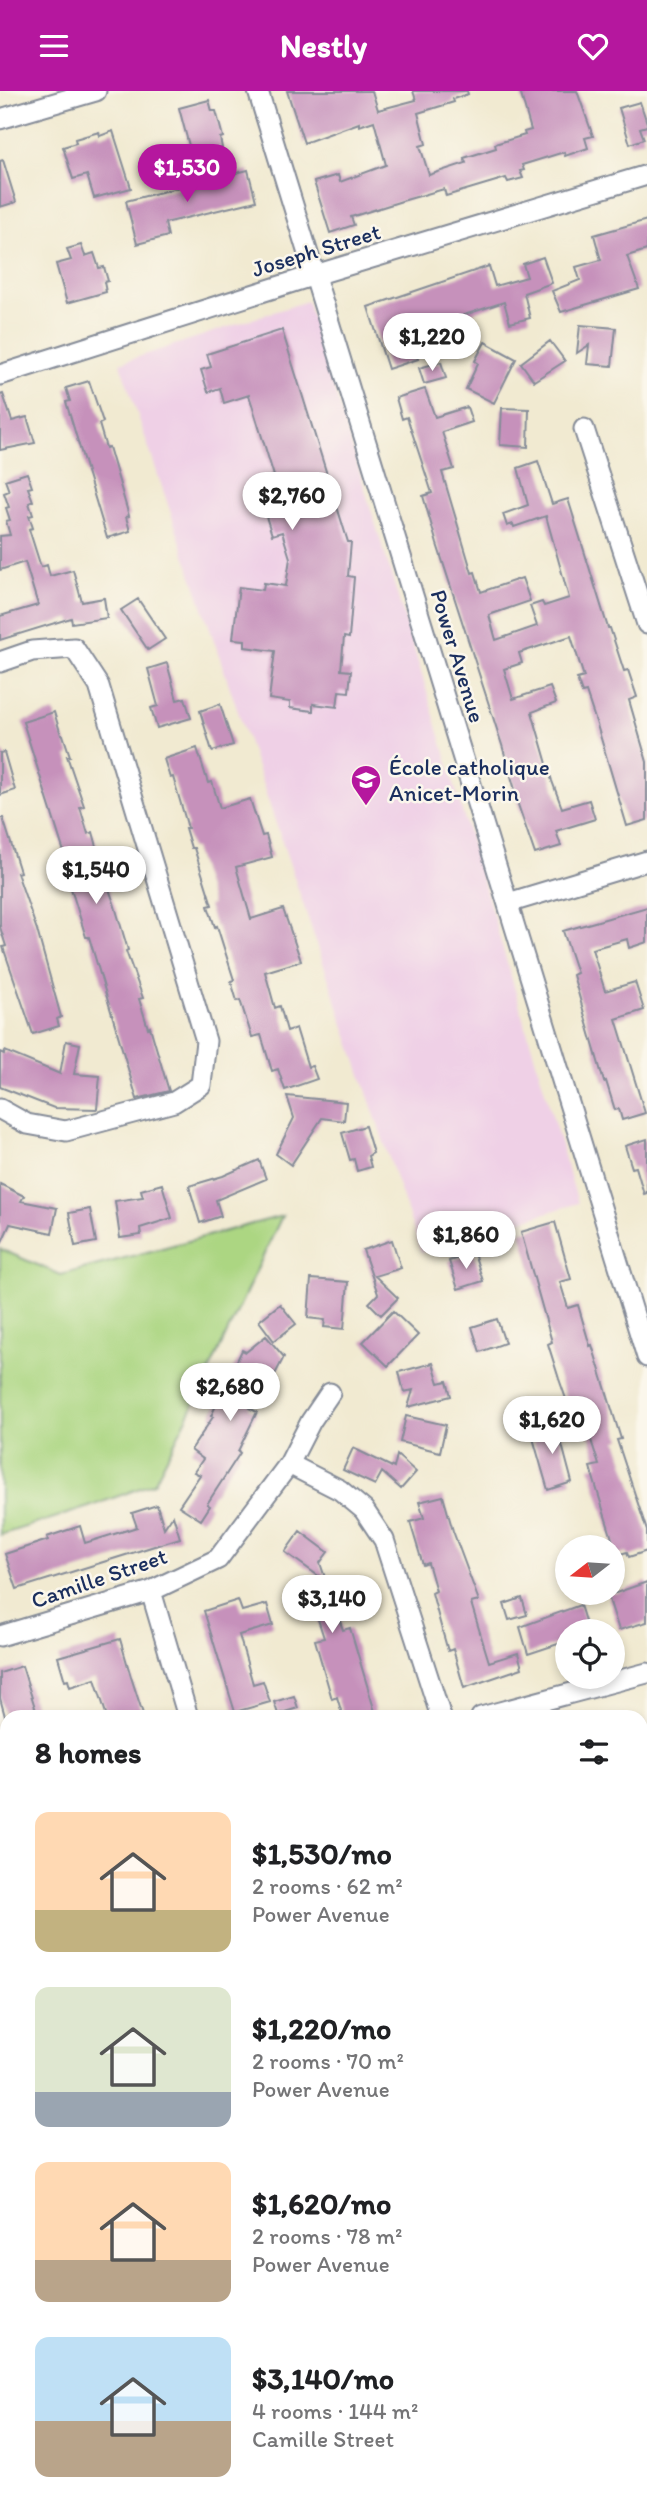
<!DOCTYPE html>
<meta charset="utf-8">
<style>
:root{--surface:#fff;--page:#f6f6f6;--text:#202124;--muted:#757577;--accent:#b5179e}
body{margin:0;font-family:Itim,sans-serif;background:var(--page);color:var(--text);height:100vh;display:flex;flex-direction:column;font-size:26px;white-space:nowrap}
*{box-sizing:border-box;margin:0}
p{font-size:23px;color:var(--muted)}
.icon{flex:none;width:38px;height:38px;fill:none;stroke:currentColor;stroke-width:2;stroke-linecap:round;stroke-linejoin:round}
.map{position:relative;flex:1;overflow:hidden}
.side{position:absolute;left:0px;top:1619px;width:648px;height:800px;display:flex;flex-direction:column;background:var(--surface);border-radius:21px 21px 0 0;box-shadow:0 4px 10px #0003}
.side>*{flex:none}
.needle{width:46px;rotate:253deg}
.tools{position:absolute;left:555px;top:1444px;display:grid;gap:14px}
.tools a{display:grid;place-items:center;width:70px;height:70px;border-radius:50%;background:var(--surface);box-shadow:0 4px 10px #0003;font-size:35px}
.price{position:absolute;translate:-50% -60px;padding:0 16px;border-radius:24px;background:#fff;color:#222;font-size:23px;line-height:46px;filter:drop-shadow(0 2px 4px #0008)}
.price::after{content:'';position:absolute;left:50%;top:42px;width:21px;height:16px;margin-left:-10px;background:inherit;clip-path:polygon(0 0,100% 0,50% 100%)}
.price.on{background:var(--accent);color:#fff}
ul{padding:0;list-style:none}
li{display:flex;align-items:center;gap:21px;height:175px;padding:0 35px}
li span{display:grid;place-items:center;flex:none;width:196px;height:140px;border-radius:14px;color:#555}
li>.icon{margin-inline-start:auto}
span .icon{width:84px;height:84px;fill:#fffc;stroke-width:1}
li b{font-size:30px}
h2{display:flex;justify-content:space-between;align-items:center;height:84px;padding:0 35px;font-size:30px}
header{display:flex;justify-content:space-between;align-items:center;height:91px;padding:0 35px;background:var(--accent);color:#fff;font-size:32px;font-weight:800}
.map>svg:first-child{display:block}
.built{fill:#efd0e6}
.green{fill:#acd682;stroke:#648270;stroke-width:2}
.building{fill:#c691bb}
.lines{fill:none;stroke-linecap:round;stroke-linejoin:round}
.street-casing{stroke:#868c98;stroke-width:23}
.secondary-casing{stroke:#868c98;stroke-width:32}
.street{stroke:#fff;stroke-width:19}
.secondary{stroke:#fff;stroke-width:28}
.labels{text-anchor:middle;stroke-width:5;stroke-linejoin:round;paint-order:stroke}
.street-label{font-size:23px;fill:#1b2f5e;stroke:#fbf7ec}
.poi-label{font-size:23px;fill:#1b2f5e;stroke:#fbf7ec;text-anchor:start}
</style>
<header><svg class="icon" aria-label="menu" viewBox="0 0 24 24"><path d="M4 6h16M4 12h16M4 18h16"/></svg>Nestly<svg class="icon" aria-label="heart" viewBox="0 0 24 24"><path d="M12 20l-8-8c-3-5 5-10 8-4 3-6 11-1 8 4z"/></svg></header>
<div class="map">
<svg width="647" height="2418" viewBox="0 0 647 2418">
<rect width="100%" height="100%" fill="#fbf7ec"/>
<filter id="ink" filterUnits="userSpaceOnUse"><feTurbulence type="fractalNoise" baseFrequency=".0143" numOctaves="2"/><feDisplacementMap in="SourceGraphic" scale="14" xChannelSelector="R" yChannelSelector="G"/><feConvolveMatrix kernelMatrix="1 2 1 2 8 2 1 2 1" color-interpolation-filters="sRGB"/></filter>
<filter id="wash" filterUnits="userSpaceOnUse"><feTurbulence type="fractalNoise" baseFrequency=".00686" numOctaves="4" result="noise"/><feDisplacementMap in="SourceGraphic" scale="28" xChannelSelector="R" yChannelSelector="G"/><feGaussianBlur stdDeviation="1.57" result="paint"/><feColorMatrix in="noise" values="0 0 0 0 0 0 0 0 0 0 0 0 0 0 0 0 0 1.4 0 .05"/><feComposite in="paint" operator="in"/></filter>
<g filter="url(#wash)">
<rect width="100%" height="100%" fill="#f1ead1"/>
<path class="built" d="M307 210 422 584 578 1112 421 1161 120 272Z
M641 2397 647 2418H192L213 2412H640Z"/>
<path class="green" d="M282 1125 191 1319 154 1392 89 1416 0 1444V1158L61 1184Z"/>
<g id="blocks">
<path class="building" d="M287 0H372L378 19 416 9 413 0H467L468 3 453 8 454 11 418 22 426 53 420 55 429 84 466 72 464 67 496 57 495 53 525 44 524 41 531 39 520 0H577L593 45 585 47 588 57 565 65 564 61 522 74 524 79 520 80 523 87 508 91 506 87 446 105 444 98 402 110 351 126 354 134 330 142 314 91 338 84 340 91 386 74 374 30 359 35V32L304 52Z
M209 9 212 20H216L223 46 220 47 222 57 192 66 179 17Z
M640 11 647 32V35L640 37 644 48 630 53 619 17Z
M113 40 131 97 94 107 87 84 73 88 63 56 76 52 75 48 99 41 100 45Z
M3 69 16 111 0 116V70Z
M248 79 256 110 165 132 168 145 137 153 126 110Z
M647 129V159L627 165 639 198 561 221 552 200 580 189 576 176 601 169 594 144Z
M81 154 85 165 94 162 99 177 104 176 108 190 104 191 106 201 67 212 56 173 71 169 67 158Z
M543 166 552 192 524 202 530 227 510 232 504 211 409 242 418 268 388 278 368 216 489 175 495 195 527 186 523 173Z
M580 234 616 237 612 275 587 273 589 254 577 262Z
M282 239 348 451H351L348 485 354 486 349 547 344 546 341 579 351 580 349 601 339 600 337 616 313 613V620L290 617V611L269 608 275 560 245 556V549L233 548 239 496 263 499 264 492 286 495 290 467 282 441 272 444 262 413 273 409 266 387 274 385 249 304 224 312 220 297 208 301 201 279 211 276 207 263Z
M550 250 565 270 534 290 521 272Z
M485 251 516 268 494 312 466 298 478 272 475 270Z
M441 271 446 287 424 293 419 277Z
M89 290 103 331 99 333 106 357 109 356 129 425 126 426 130 440 107 447 66 311 70 310 66 297Z
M425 298 435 326 467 316 472 331 442 341 454 378 442 381 472 482 475 481 481 501 522 487 530 510 489 524 496 549 537 535 530 515 542 511 544 515 569 507 546 425 514 436 513 433 507 435 503 423 528 414 518 377 538 370 552 413 568 408 608 537H610L624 580 628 579 637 606 629 609 647 671V729L627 735 597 634 586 601 582 602 577 588 584 586 571 545 519 562 522 572 504 578 513 608 550 596 556 612 532 621 552 690 562 717 589 709 595 728 556 740 561 755 535 763 513 699H515L502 654 437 453 423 405 432 402 407 326 402 328 396 307Z
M3 303 12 330 27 326 35 352 0 359V304Z
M502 317 529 318 528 356 500 354Z
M27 382 32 396 28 397 33 410 29 412 33 424 29 425 33 437 29 438 41 476 47 474 50 485 73 479 82 511 104 507 107 527 72 532 71 527 0 549V525L38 514 25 471 0 479V445L10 444 6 430 10 429 6 417 9 416 4 402 9 400 5 389Z
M138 508 165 548 148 559 121 519Z
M167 572 177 609 185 607 191 627 157 637 151 617 158 615 148 578Z
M220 613 233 654 212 660 200 620Z
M54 621 61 644H63L70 665H67L84 715 80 716 88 743 93 741 99 763 97 764 114 812 128 859 126 860 143 907 139 908 148 937 150 936 169 1000 137 1008 89 846H86L65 778 69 777 23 631Z
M197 657 208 692 212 691 220 717 250 708 262 745 266 744 272 766 236 776 251 828 283 818 301 870 265 881 275 917 280 915 287 940 296 937 308 976 312 975 317 988 285 999 278 978 272 980 261 944 252 946 240 909 237 910 231 890 234 889 217 835 215 836 208 815 212 814 194 757H191L185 737H188L173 686 170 687 164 668Z
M4 661 15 699 0 704V662Z
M0 727H3L20 781 17 782 37 839 61 926 57 928 59 935 33 943 3 856 6 855 0 836Z
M647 816V851L629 857 627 848 592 858 605 900 635 891 644 919 616 928 645 1022 622 1029 619 1018 615 1019 606 990 604 991 573 884 577 882 563 840Z
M66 950 80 953 74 983 100 985 97 1018 54 1017 0 996V961L4 963 5 960 60 983Z
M287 1005 346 1011 344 1030 322 1027 291 1074 276 1063 294 1027Z
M365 1035 373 1062 368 1065 371 1076 357 1080 354 1068 350 1069 342 1042Z
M647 1048V1102L644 1103 636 1076 632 1077 625 1055Z
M259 1069 266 1088 216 1109 221 1125 200 1132 189 1095 223 1085Z
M0 1093 24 1105 21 1110 57 1117 52 1142 10 1133 0 1155Z
M162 1093 172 1127 140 1137 141 1144 120 1147 115 1110 143 1106 141 1099Z
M90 1118 96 1151 75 1155 69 1122Z
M555 1131 571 1188 560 1191 568 1217 578 1214 590 1255 592 1254 621 1348 617 1349 647 1440V1460L629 1466 627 1461 617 1464 590 1376 599 1374 582 1321 572 1325 559 1288 548 1253 552 1251 521 1141Z
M392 1149 401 1177 375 1185 398 1207 381 1224 369 1212 378 1203 363 1159Z
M474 1162 483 1190 458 1198 449 1170Z
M311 1188 348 1191 344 1238 324 1236 325 1229 308 1227Z
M280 1213 296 1233 274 1250 259 1230Z
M393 1220 418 1244 388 1275 363 1251Z
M497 1228 505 1252 480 1261 472 1236Z
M266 1245 284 1266 269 1295 261 1292 249 1317 257 1321 238 1360 240 1362 207 1413 210 1415 201 1429 179 1415 200 1384 194 1381 203 1368 191 1359 213 1326 211 1325 242 1259 246 1261Z
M433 1272 439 1292 447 1290 451 1305 408 1316 413 1299 404 1301 399 1281Z
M406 1325 446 1334 440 1361 400 1351Z
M556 1331 572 1391 548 1399 531 1340Z
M353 1357 394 1377 397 1364 416 1381 401 1398 382 1381 375 1394 343 1379Z
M443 1405 453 1440 479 1510 471 1512 489 1571 518 1562 522 1577 464 1597 453 1558 448 1560 442 1539 432 1502 436 1500 428 1472 423 1474 410 1431 424 1427 419 1411Z
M157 1414 164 1437 173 1424 180 1447 17 1498 5 1463 48 1449 47 1446 80 1435 85 1452 137 1436 132 1422Z
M300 1440 328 1461 320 1472 343 1539 350 1537 375 1621 361 1626H343L337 1606 332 1608 315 1549 324 1547 315 1519 302 1524 293 1501 324 1489 285 1461Z
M647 1491V1531L619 1539 607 1502H616Z
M522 1507 527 1524 509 1529 504 1513Z
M238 1509 242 1520 267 1513 273 1534 239 1544 253 1593 263 1590 270 1611 235 1621 204 1520Z
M580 1514 588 1540H567V1550L528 1563 520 1536Z
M120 1548 131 1586 144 1626H107L95 1588 70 1596 68 1589 65 1590 58 1566Z
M22 1575 38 1626H7L6 1629 0 1607V1582Z
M294 1605 298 1617 278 1623 274 1611Z"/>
</g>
</g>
<g filter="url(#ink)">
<use href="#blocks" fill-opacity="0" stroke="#868c98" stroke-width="2"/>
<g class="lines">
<g class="street-casing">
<path id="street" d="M258 0 647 1266
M0 28 96 0
M0 284 315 184 647 84
M584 338 647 533
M0 571 32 560 74 557 99 595 206 950 201 994 174 1011 66 1040 27 1033 0 1018
M508 812 647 770
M289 1373 340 1399 364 1419 384 1449 441 1626
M151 1500 188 1626
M0 1545 151 1500 218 1468 289 1373 311 1330 330 1302
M481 1626 647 1582
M0 1751 7 1777
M0 1844 7 1842
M640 2304 647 2326"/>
</g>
<g class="secondary-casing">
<path id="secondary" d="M640 2251 647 2249
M82 2418 104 2412"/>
</g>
<use href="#street" class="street"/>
<use href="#secondary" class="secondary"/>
</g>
</g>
<defs>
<g id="school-pin" transform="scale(1.575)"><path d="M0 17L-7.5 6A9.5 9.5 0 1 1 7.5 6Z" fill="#b5179e" stroke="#fbf7ec"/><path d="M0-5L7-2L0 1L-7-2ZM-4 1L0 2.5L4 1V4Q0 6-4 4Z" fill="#fff"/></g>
</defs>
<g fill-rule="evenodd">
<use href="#school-pin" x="366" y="689"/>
</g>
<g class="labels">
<g class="street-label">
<text transform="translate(316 159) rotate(-17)" y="8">Joseph Street</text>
<text transform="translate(458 565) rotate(73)" y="8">Power Avenue</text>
<text transform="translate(99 1487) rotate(-19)" y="8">Camille Street</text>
</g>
<g class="poi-label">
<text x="389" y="684">École catholique<tspan x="389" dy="26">Anicet-Morin</tspan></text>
</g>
</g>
</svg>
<div class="tools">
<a><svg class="needle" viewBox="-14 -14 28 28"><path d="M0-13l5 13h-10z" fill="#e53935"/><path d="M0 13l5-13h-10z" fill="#757577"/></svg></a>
<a><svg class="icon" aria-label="locate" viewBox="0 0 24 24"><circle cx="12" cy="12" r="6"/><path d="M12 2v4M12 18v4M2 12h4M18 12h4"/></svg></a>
</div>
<b class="price on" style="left:187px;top:113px">$1,530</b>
<b class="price" style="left:432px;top:282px">$1,220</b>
<b class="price" style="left:292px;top:441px">$2,760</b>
<b class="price" style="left:96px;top:815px">$1,540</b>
<b class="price" style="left:466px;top:1180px">$1,860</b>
<b class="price" style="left:230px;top:1332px">$2,680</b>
<b class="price" style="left:552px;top:1365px">$1,620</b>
<b class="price" style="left:332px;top:1544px">$3,140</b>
<section class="side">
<h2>8 homes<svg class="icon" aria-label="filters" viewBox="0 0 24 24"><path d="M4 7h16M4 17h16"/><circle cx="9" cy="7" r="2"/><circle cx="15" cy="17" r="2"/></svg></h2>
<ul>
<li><span style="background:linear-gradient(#ffd9b3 70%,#c2b280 0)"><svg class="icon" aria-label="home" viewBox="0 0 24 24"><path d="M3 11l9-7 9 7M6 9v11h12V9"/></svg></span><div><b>$1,530/mo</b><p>2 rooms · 62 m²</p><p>Power Avenue</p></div></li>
<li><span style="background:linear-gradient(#dfe7d0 75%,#9aa5b1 0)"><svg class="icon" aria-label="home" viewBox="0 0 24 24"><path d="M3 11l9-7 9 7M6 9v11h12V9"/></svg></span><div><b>$1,220/mo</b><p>2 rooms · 70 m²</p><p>Power Avenue</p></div></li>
<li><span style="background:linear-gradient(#ffd9b3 70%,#b9a48a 0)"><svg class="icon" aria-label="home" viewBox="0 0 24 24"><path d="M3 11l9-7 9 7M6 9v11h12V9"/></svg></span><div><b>$1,620/mo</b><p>2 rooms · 78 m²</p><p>Power Avenue</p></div></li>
<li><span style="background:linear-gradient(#bfe0f5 60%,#b9a48a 0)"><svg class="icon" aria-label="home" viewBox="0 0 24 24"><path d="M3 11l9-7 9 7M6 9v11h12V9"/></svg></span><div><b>$3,140/mo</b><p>4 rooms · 144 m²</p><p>Camille Street</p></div></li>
</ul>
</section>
</div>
